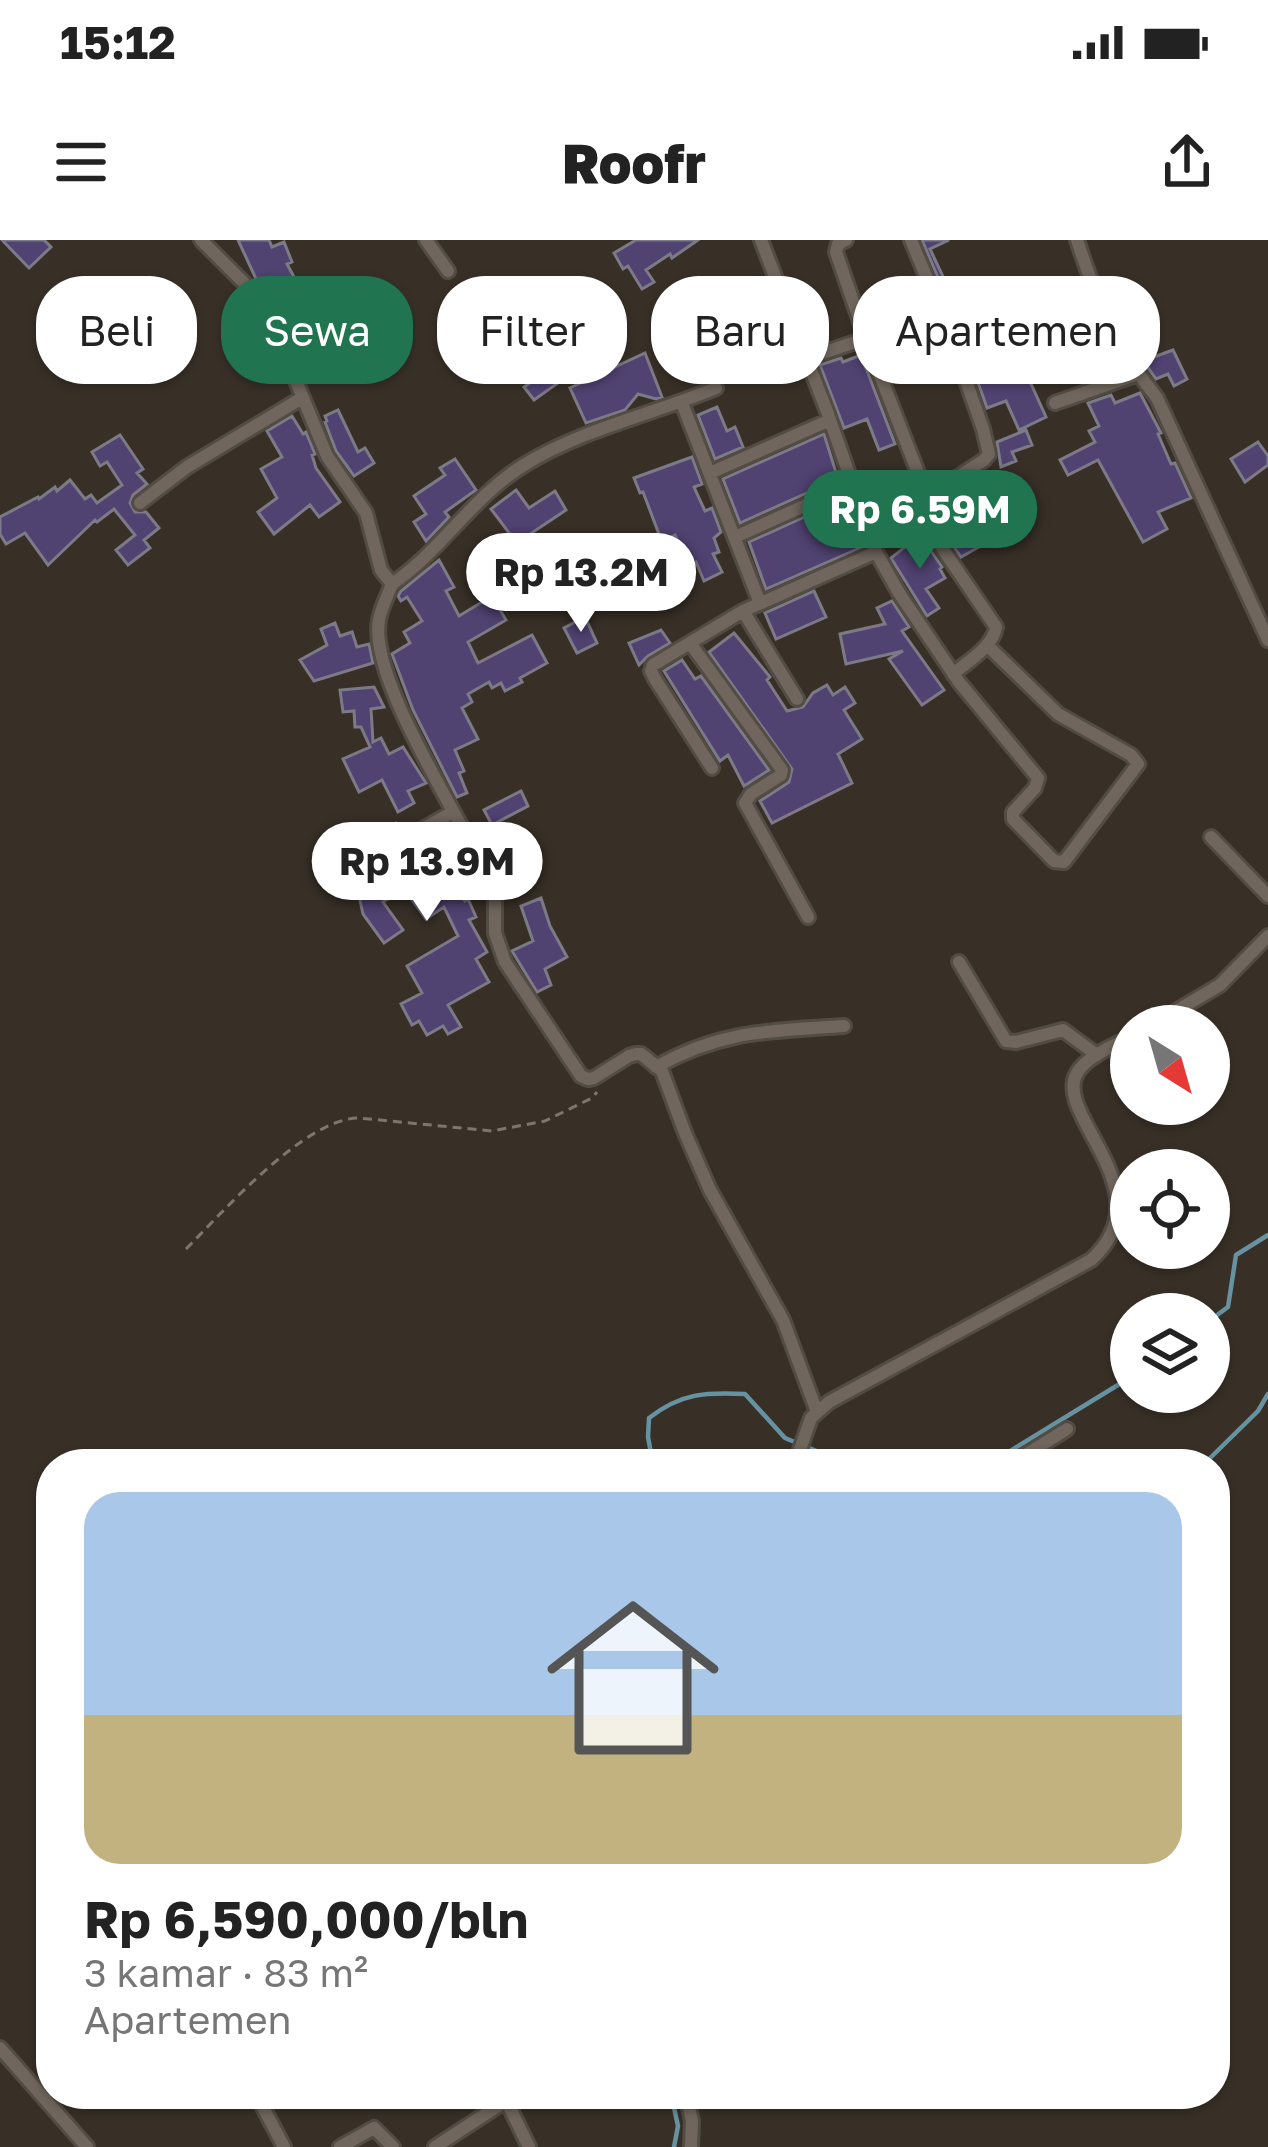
<!DOCTYPE html>
<html lang="id">
<meta charset="utf-8">
<style>
:root{--surface:#fff;--page:#f6f6f6;--text:#222;--muted:#767676;--line:#e0e0e0;--accent:#20744f}
body{margin:0;font-family:"Golos Text",sans-serif;background:var(--page);color:var(--text);height:100vh;display:flex;flex-direction:column;font-size:45px;white-space:nowrap}
*{box-sizing:border-box;margin:0}
p{font-size:39px;color:var(--muted)}
.icon{flex:none;width:66px;height:66px;fill:none;stroke:currentColor;stroke-width:2;stroke-linecap:round;stroke-linejoin:round}
.map{position:relative;flex:1;overflow:hidden}
.details{position:absolute;left:36px;top:1209px;width:1194px;height:660px;display:flex;flex-direction:column;background:var(--surface);border-radius:48px;box-shadow:0 3px 9px #0004}
.details>*{flex:none}
.hud{position:absolute;left:36px;top:36px;width:1197px;height:108px;display:flex;gap:24px}
.needle{width:78px;rotate:143deg}
.fabs{position:absolute;left:1110px;top:765px;display:grid;gap:24px}
.fabs a{display:grid;place-items:center;width:120px;height:120px;border-radius:50%;background:var(--surface);box-shadow:0 3px 9px #0004;font-size:60px}
.price{position:absolute;translate:-50% -102px;padding:0 27px;border-radius:42px;background:#fff;color:#222;font-size:39px;line-height:78px;filter:drop-shadow(0 3px 6px #0008)}
.price::after{content:'';position:absolute;left:50%;top:72px;width:36px;height:27px;margin-left:-18px;background:inherit;clip-path:polygon(0 0,100% 0,50% 100%)}
.price.selected{background:var(--accent);color:#fff}
ul{padding:0;list-style:none}
li{display:grid;align-content:center;gap:24px;height:636px;padding:0 48px}
li+li{border-top:3px solid var(--line)}
li span{display:grid;place-items:center;height:372px;border-radius:36px;color:#555}
li>.icon{margin-inline-start:auto}
span .icon{width:216px;height:216px;fill:#fffc;stroke-width:1}
li b{font-size:51px}
.pill{padding:0 42px;border-radius:48px;background:var(--surface);box-shadow:0 3px 9px #0004;font-size:42px;line-height:108px}
.pill.selected{background:var(--accent);color:#fff}
.status{display:flex;justify-content:space-between;align-items:center;height:84px;padding:0 60px;background:var(--surface);direction:ltr}
.status svg{height:33px;fill:currentColor}
header{display:flex;justify-content:space-between;align-items:center;height:156px;padding:0 48px;background:var(--surface);font-size:54px;font-weight:800}
.map>svg:first-child{display:block}
.lines{fill:none;stroke-linecap:round;stroke-linejoin:round}
.stream{stroke:#6792a2;stroke-width:4.5}
.building{fill:#504271;stroke:#7d7a87;stroke-width:3}
.street-casing{stroke:#534c44;stroke-width:18}
.path{stroke:#7d766e;stroke-width:3;stroke-dasharray:9 6;stroke-linecap:butt}
.street{stroke:#70665d;stroke-width:12}
</style>
<div class="status"><b>15:12</b><svg viewBox="0 0 49 12"><path d="M0 12V9h3v3zM5 12V6h3v6zM10 12V3h3v9zM15 12V0h3v12zM26 1h20v11H26zM47 4h2v5h-2z"/></svg></div>
<header><svg class="icon" aria-label="menu" viewBox="0 0 24 24"><path d="M4 6h16M4 12h16M4 18h16"/></svg>Roofr<svg class="icon" aria-label="share" viewBox="0 0 24 24"><path d="M12 15V3M7 8l5-5 5 5M5 13v7h14v-7"/></svg></header>
<div class="map">
<svg width="1268" height="1907" viewBox="0 0 1268 1907">
<rect width="100%" height="100%" fill="#383027"/>
<g class="lines">
<path class="stream" d="M1209 1081 1228 1067 1236 1015 1268 995
M653 1224 648 1197 649 1178C681 1153 706 1152 745 1154L785 1198 848 1224
M989 1224 1131 1137
M1204 1224 1258 1171 1268 1154
M671 1854 678 1886 674 1907"/>
</g>
<path class="building" d="M2 0H44L51 7 29 28Z
M238 0H269L272 7 284 2 292 22 287 24 315 76 318 74 322 81 352 62 365 82 319 110 284 58 279 61 275 52 268 56 257 41Z
M636 0H698L672 18 670 14 646 30 654 42 642 49 628 26 623 29 614 13Z
M922 0H949L930 9 946 43 954 40 960 56 948 61Z
M564 54 581 79 526 119 511 100 552 68 549 64Z
M924 91 936 123 894 141 880 105Z
M995 96 1001 114 1004 112 1016 140 1027 135 1046 177 1019 190 1006 161 987 168 966 108Z
M1073 100 1082 123 1065 130 1056 107Z
M330 109 338 123 314 138 306 125Z
M1173 110 1187 139 1174 146 1168 134 1156 139 1143 121Z
M645 113 662 157 656 159 638 154 625 170 586 183 570 148Z
M861 115 895 204 879 210 867 179 844 188 820 125 841 118 843 122Z
M563 120 572 133 534 160 524 147Z
M1140 153 1161 193 1158 194 1171 224 1175 223 1191 258 1158 272 1167 289 1143 302 1098 220 1068 235 1060 220 1095 202 1089 191 1099 186 1088 163 1111 155 1115 163Z
M717 167 727 191 735 187 743 207 715 219 698 175Z
M338 170 358 212 365 208 374 223 354 236 336 211 325 182 327 181 325 176Z
M292 176 303 194 306 192 315 214 312 215 316 228 340 262 319 277 310 265 274 294 258 272 277 258 261 229 282 217 267 191Z
M1026 190 1032 205 1012 212 1016 221 1001 227 997 202Z
M824 194 838 239 740 283 723 239Z
M120 195 143 229 137 233 147 244 133 255 130 263 135 272H146L159 288 144 300 150 308 128 325 116 310 135 295 114 269 97 282 95 280 48 325 25 293 6 304 0 294V277L38 257 39 259 55 247 57 251 70 240 85 259 91 255 97 263 122 245 107 222 100 226 92 212Z
M1258 202 1268 216V225L1245 242 1231 219Z
M692 217 702 244 694 247 705 271 712 268 721 292 714 298 719 312 713 314 722 332 704 341 696 322 689 325 675 295 662 302 643 252 640 253 634 238Z
M455 219 476 250 445 272 449 277 426 301 414 282 426 274 414 256 445 235 440 228Z
M516 250 529 268 555 251 566 270 527 296 547 323 564 314 579 342 538 366 529 351 520 356 510 339 517 334 502 313 516 302 491 269Z
M982 251 992 269 966 282 979 307 961 317 930 272 946 263 949 268Z
M844 259 862 307 766 349 749 302Z
M920 295 942 327 940 329 945 338 926 349 939 368 927 376 891 318Z
M439 320 454 347 446 351 459 376 492 356 506 380 468 402 478 423 532 395 547 423 520 438 522 442 505 451 501 443 492 448 489 442 468 454 472 462 462 468 478 499 455 510 464 531 459 533 467 553 457 557 413 470 392 414 410 403 404 392 422 381 407 357 401 361 398 356 401 351Z
M814 351 826 377 776 399 765 373Z
M892 361 909 387 902 391 944 450 922 465 889 419 903 411 846 424 840 394 885 384 877 368Z
M585 377 597 403 577 413 564 388Z
M335 383 340 396 352 392 357 407 369 404 373 423 314 441 300 420 327 405 321 389Z
M661 390 670 403 648 416 639 425 629 403Z
M734 393 770 437 767 440 787 471 803 467 813 453 827 445 833 455 845 447 855 463 844 470 862 499 838 514 852 543 772 583 760 561 789 542 792 529 709 412Z
M682 420 695 439 701 436 769 530 744 546 728 515 720 521 664 431Z
M374 447 384 467 371 469 373 502 381 498 389 514 403 507 426 543 408 551 414 563 398 572 382 540 359 552 343 519 370 507 361 487H355L354 471 343 472 340 450Z
M521 551 528 566 492 585 484 570Z
M396 583 401 591 402 602 413 610 441 592 457 618 442 628 465 661 468 659 476 677 469 680 487 712 476 719 489 742 448 765 461 787 448 794 443 786 427 795 419 781 412 785 401 764 422 753 407 726 458 696 444 667 426 679 404 649 383 662 403 690 384 703 363 674 359 656 400 648 384 623 370 632 355 609Z
M541 658 550 686 567 717 545 729 551 745 537 752 512 711 533 701 521 666Z"/>
<g class="lines">
<g class="street-casing">
<path id="street" d="M201 0 254 53 277 95 327 216 366 273 381 330 392 344C388 355 381 368 379 380 368 441 466 584 491 645L495 660V693L505 722 581 836 588 839 594 838 629 816 636 814H641L662 831 685 893 710 950 783 1080 817 1172
M426 0 448 31
M761 0 828 174 876 312 899 353 959 442 1038 538 1035 548 1013 572V579L1054 621 1064 622 1138 524 1131 515 1058 474 987 405
M846 0 838 4 836 12 866 99 927 256
M1077 0C1096 59 1118 110 1157 158L1268 400
M807 118 941 74
M682 163 760 363
M1055 163 1138 134
M710 233 830 180
M140 263 187 227 302 158
M912 264 996 387C993 407 968 421 953 434
M869 288 934 253 984 220 989 214 983 189 946 84 911 0
M735 297 853 244
M392 344C441 311 473 256 524 225 582 189 654 174 716 148
M743 371 797 459
M690 403 782 530 781 535 751 554 745 563 808 677
M712 528 655 439 651 431 653 425 743 371 876 312
M410 596 453 572
M1211 597 1268 656
M959 722 1006 801 1016 802 1063 790 1097 815
M1151 786 1220 745 1268 696
M656 827C721 790 772 791 844 786
M795 1224 811 1178 829 1162 1091 1020C1167 951 1052 875 1077 833 1088 815 1114 806 1131 797
M1011 1224 1067 1189
M0 1808 87 1907
M256 1854 284 1907
M686 1854 692 1881 691 1907
M340 1907 374 1888 393 1907
M435 1907 504 1862 508 1864 529 1907"/>
</g>
<path class="path" d="M186 1009C223 972 305 878 359 878L492 891 545 881 592 858 597 852"/>
<use href="#street" class="street"/>
</g>
</svg>
<div class="fabs">
<a><svg class="needle" viewBox="-14 -14 28 28"><path d="M0-13l5 13h-10z" fill="#e53935"/><path d="M0 13l5-13h-10z" fill="#767676"/></svg></a>
<a><svg class="icon" aria-label="locate" viewBox="0 0 24 24"><circle cx="12" cy="12" r="6"/><path d="M12 2v4M12 18v4M2 12h4M18 12h4"/></svg></a>
<a><svg class="icon" aria-label="layers" viewBox="0 0 24 24"><path d="M12 4l9 5-9 5-9-5zM3 14l9 5 9-5"/></svg></a>
</div>
<b class="price selected" style="left:920px;top:332px">Rp 6.59M</b>
<b class="price" style="left:581px;top:395px">Rp 13.2M</b>
<b class="price" style="left:427px;top:684px">Rp 13.9M</b>
<div class="hud">
<a class="pill">Beli</a>
<a class="pill selected">Sewa</a>
<a class="pill">Filter</a>
<a class="pill">Baru</a>
<a class="pill">Apartemen</a>
</div>
<section class="details">
<ul>
<li><span style="background:linear-gradient(#a9c7e8 60%,#c2b280 0)"><svg class="icon" aria-label="home" viewBox="0 0 24 24"><path d="M3 11l9-7 9 7M6 9v11h12V9"/></svg></span><div><b>Rp 6,590,000/bln</b><p>3 kamar · 83 m²</p><p>Apartemen</p></div></li>
</ul>
</section>
</div>
